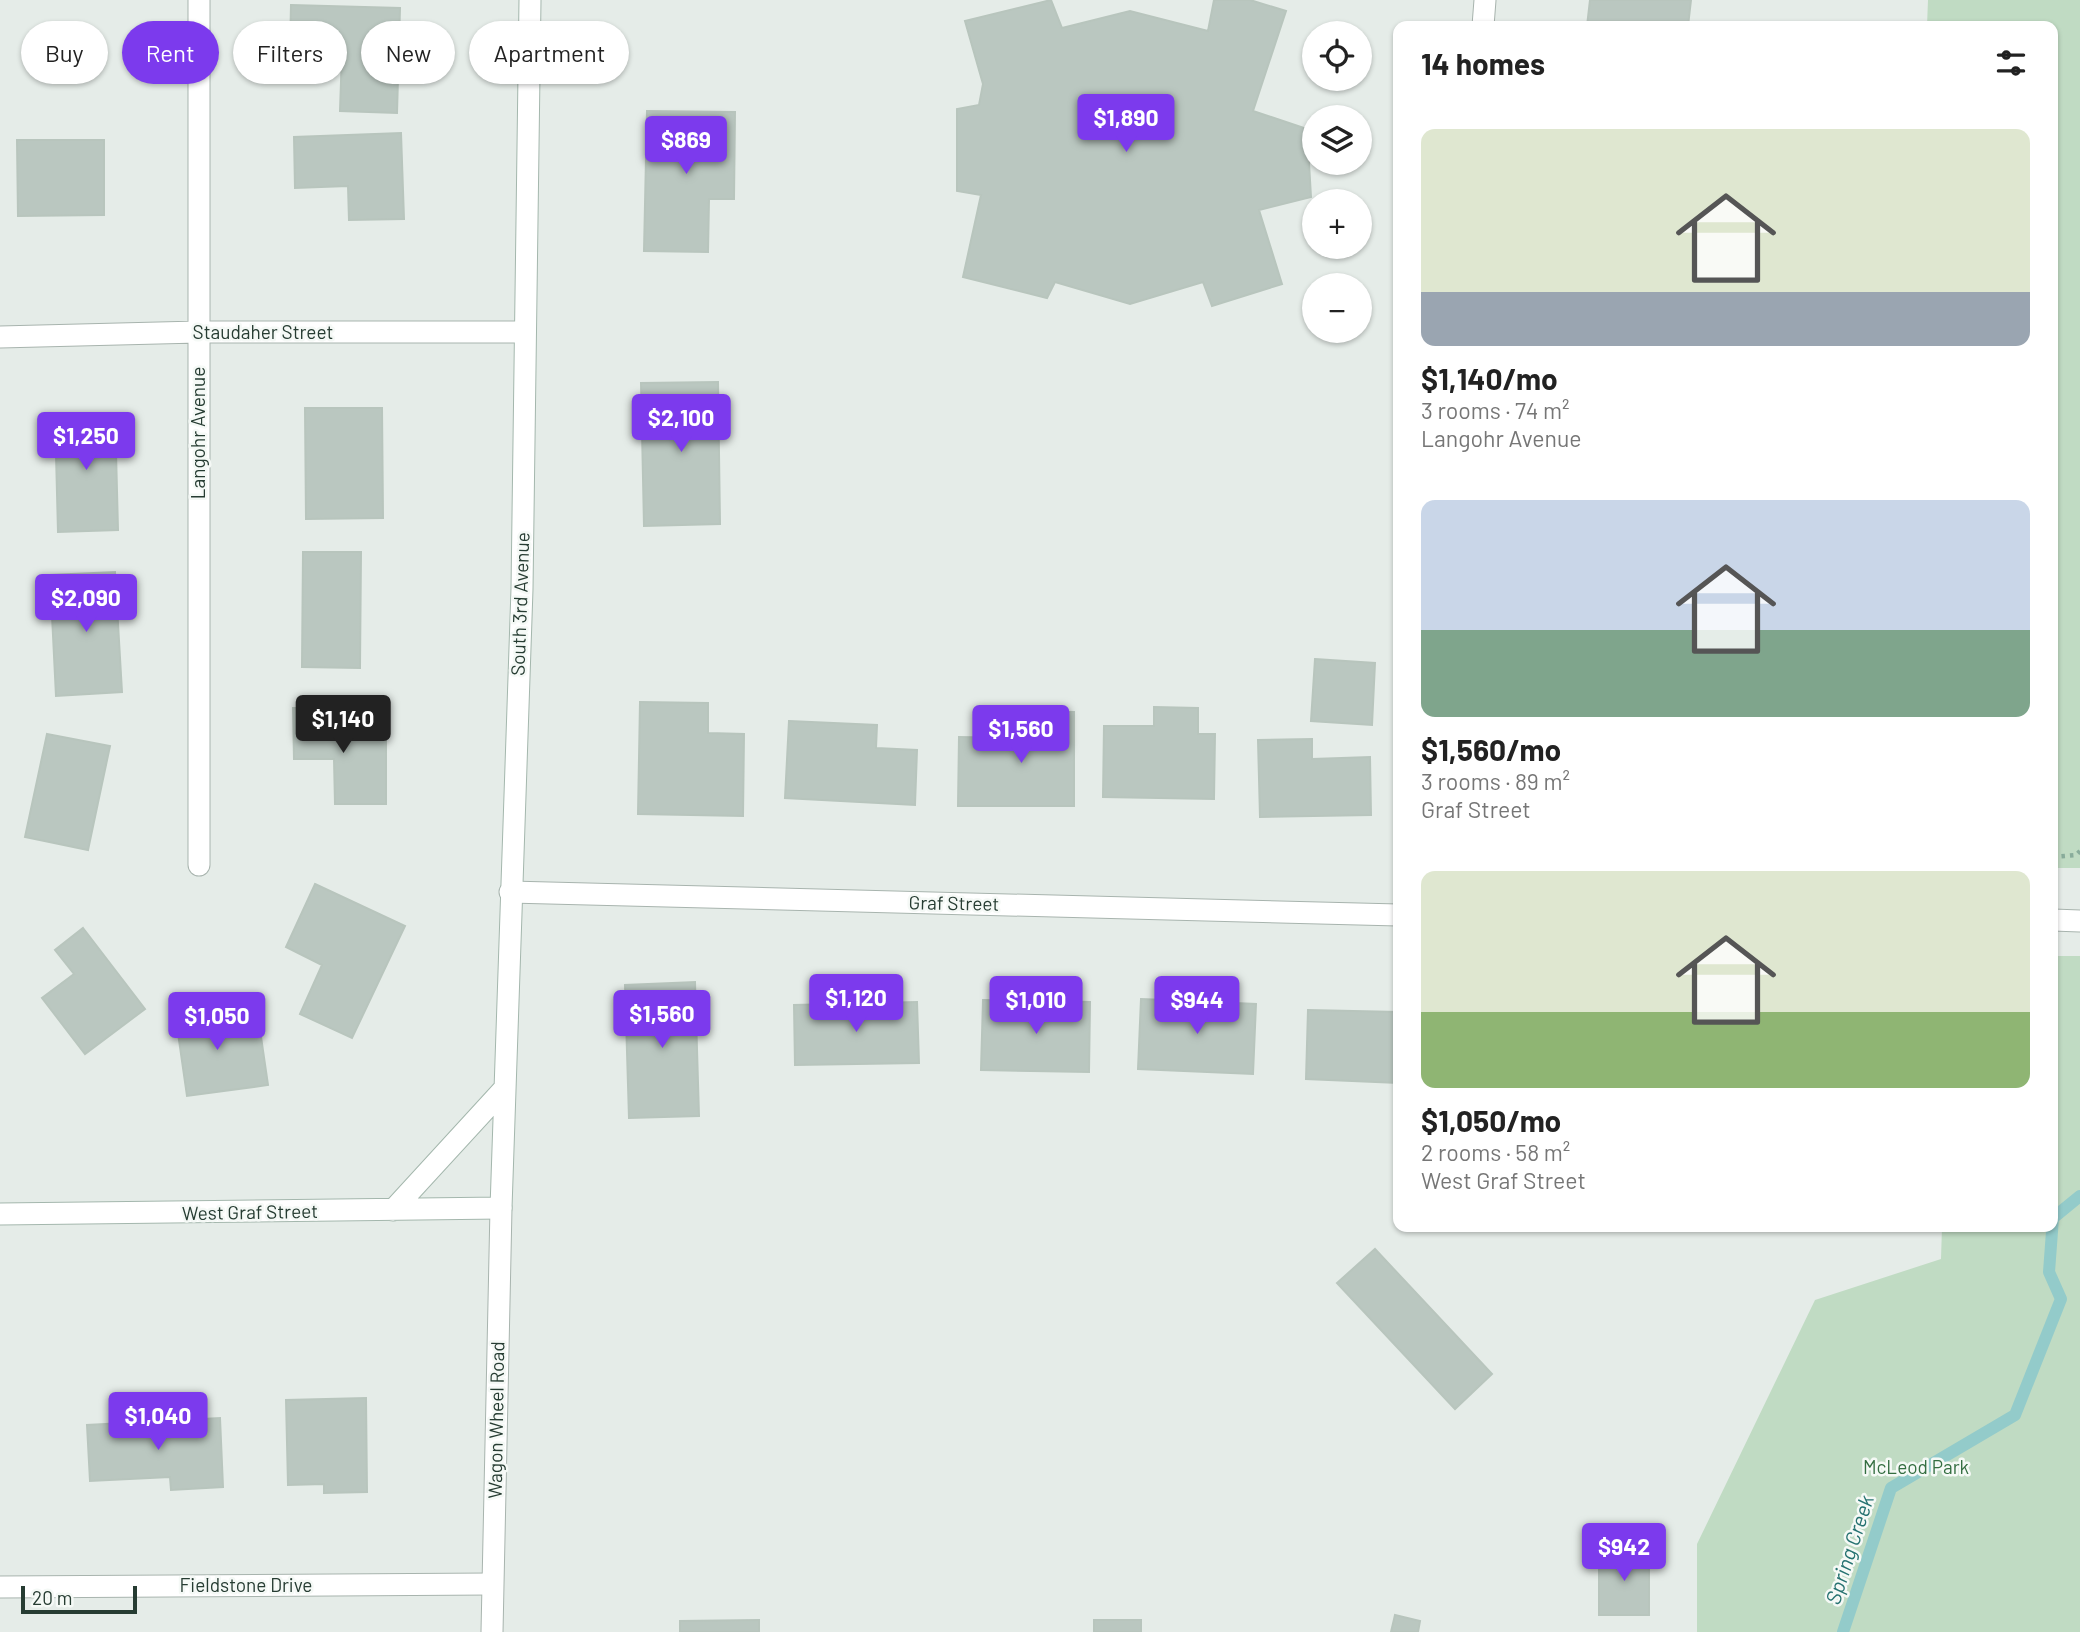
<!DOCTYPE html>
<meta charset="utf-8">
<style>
:root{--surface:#fff;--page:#f2f2f2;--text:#222;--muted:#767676;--accent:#7c3aed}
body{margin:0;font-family:Barlow,sans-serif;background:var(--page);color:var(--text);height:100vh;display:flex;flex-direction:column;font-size:26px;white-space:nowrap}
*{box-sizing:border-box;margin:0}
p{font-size:23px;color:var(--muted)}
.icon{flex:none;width:38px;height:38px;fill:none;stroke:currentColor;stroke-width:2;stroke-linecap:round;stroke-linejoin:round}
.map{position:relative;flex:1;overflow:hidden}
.panel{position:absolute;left:1393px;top:21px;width:665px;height:1211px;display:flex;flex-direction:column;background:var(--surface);border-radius:14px;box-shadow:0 2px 5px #0004}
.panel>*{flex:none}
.guide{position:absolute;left:21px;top:21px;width:665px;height:63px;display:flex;gap:14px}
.buttons{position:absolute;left:1302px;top:21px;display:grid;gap:14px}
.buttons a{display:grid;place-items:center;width:70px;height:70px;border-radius:50%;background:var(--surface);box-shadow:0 2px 5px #0004;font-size:35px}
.scale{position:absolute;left:21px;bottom:18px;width:116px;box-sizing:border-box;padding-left:7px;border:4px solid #263c32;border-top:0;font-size:19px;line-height:24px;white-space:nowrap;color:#263c32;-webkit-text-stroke:5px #f5f9f6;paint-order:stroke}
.price{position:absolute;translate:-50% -60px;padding:0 16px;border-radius:7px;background:var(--accent);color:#fff;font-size:23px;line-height:46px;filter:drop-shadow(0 2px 4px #0008)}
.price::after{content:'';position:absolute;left:50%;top:42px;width:21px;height:16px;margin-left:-10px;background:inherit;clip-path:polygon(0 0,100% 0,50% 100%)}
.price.active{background:#222;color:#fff}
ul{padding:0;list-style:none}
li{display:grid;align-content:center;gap:14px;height:371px;padding:0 28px}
li span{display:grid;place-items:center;height:217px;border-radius:14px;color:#555}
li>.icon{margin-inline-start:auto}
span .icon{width:126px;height:126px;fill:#fffc;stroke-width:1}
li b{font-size:30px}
h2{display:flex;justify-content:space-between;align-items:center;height:84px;padding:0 28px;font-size:30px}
.pill{padding:0 24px;border-radius:32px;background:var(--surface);box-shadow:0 2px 5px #0004;font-size:24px;line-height:63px}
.pill.active{background:var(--accent);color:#fff}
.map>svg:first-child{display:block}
.green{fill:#c0dbc3}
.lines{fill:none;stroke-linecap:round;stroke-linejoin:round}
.stream{stroke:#93cbca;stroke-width:12}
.building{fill:#bac7c0;stroke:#b8c5bd;stroke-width:2}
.minor-casing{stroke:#a8b4ae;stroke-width:23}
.tertiary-casing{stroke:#a8b4ae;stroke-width:23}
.secondary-casing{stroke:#a4b7ad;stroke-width:23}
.path{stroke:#89ac9b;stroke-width:4.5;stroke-dasharray:3.5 5;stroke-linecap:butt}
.minor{stroke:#fff;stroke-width:21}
.tertiary{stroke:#fff;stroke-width:21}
.secondary{stroke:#fff;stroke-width:21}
.labels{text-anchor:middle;stroke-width:5;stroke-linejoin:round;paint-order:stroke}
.street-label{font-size:19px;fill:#263c32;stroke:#f5f9f6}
.park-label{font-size:19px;fill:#346e41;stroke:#f5f9f6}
.water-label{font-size:21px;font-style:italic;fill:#267271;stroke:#f5f9f6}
</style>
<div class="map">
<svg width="2080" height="1632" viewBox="0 0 2080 1632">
<rect width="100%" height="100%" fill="#e5ece8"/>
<path class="green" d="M1928 0H2080V868H2053V26H1927Z
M2053 956H2080V1632H1697V1544L1815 1300 1941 1259 1942 1227H2053Z"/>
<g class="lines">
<path class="stream" d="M1843 1632 1891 1488 2015 1415 2061 1299 2049 1272 2053 1218 2080 1196"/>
</g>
<path class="building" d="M1051 0 1062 28 1130 11 1208 31 1214 0H1250L1286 11 1253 111 1307 129 1311 197 1259 210 1282 284 1212 306 1203 282 1130 304 1055 282 1047 298 963 277 981 195 957 191V109L979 105 983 84 965 21Z
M1590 0H1691L1688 26H1587Z
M291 5 400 8 397 113 340 111 342 53 290 51Z
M647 111 735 112 734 199H709L708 252 644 251Z
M401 133 404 219 349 220 348 186 295 188 294 137Z
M17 140H104V215L18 216Z
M718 382 720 524 644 526 641 383Z
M305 408H382L383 518 306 519Z
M115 413 118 530 58 532 55 415Z
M303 552H361L360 668 302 667Z
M115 572 122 692 56 696 50 575Z
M1315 659 1375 663 1372 725 1311 721Z
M640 702 708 703V733L744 734 743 816 638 814Z
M1154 707 1198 708V734H1215L1214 799 1103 797 1104 726H1154Z
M293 708H342L343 735 386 734V804H335L334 759H294Z
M1026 711 1074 712V806H958L959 737 1026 738Z
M789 721 877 725 876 748 917 750 915 805 785 798Z
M47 734 110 746 88 850 25 837Z
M1312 739V759L1370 757 1371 815 1260 817 1258 740Z
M315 884 405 926 352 1038 300 1014 322 965 286 947Z
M83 928 145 1009 85 1054 42 998 74 974 55 950Z
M695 982 699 1116 629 1118 625 985Z
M217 999 222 1036 260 1030 268 1085 187 1096 174 1005Z
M1141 999 1256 1004 1253 1074 1138 1069Z
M983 1000 1090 1002 1089 1072 981 1070Z
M917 1002 919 1063 795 1065 794 1005Z
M1308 1010 1398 1012V1083L1306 1079Z
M1375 1249 1492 1374 1455 1409 1337 1283Z
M366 1398 367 1492 324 1493V1484L288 1485 286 1400Z
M220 1418 223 1487 171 1490 170 1477 90 1481 87 1425Z
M1599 1551H1649V1615H1599Z
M1395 1615 1420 1621 1418 1632H1391Z
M759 1620V1632H680V1621Z
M1094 1620H1141V1632H1094Z"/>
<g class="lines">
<g class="minor-casing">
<path id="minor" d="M1483 26 1485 0
M0 337 198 332H525
M199 865V0
M510 892 1398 915
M2053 920 2080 921
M0 1587 491 1584"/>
</g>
<g class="tertiary-casing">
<path id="tertiary" d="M492 1632 501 1208"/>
</g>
<g class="secondary-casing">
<path id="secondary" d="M393 1210 503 1090
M0 1214 501 1208 522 589 530 0"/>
</g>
<path class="path" d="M2053 857 2076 855 2080 851"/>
<use href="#minor" class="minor"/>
<use href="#tertiary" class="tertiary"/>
<use href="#secondary" class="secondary"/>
</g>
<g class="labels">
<g class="street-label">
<text x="263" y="339">Staudaher Street</text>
<text transform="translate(198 433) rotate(-90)" y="7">Langohr Avenue</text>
<text transform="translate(520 604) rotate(-88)" y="7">South 3rd Avenue</text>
<text transform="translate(954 903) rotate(1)" y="7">Graf Street</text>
<text transform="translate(250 1212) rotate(-1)" y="7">West Graf Street</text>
<text transform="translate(496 1420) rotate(-89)" y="7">Wagon Wheel Road</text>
<text x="246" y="1592">Fieldstone Drive</text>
</g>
<g class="park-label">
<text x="1916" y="1474">McLeod Park</text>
</g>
<g class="water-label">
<text transform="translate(1850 1550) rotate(-72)" y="7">Spring Creek</text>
</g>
</g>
</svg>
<div class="buttons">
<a><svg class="icon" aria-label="locate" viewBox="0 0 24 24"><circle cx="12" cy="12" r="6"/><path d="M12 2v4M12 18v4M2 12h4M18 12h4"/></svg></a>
<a><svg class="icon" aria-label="layers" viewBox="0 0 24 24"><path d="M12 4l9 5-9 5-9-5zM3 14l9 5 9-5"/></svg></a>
<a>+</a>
<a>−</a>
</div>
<div class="scale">20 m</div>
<b class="price" style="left:1126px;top:154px">$1,890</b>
<b class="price" style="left:686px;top:176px">$869</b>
<b class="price" style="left:681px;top:454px">$2,100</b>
<b class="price" style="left:86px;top:472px">$1,250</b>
<b class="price" style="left:86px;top:634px">$2,090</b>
<b class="price active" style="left:343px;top:755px">$1,140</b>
<b class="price" style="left:1021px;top:765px">$1,560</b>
<b class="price" style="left:856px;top:1034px">$1,120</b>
<b class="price" style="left:1036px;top:1036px">$1,010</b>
<b class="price" style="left:1197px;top:1036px">$944</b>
<b class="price" style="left:662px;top:1050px">$1,560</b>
<b class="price" style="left:217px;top:1052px">$1,050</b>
<b class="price" style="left:158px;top:1452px">$1,040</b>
<b class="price" style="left:1624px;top:1583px">$942</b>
<div class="guide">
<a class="pill">Buy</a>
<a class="pill active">Rent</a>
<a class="pill">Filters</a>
<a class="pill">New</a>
<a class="pill">Apartment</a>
</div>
<section class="panel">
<h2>14 homes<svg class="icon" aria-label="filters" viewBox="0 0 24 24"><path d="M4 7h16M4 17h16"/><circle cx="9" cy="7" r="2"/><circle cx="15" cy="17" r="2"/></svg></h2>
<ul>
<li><span style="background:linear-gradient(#dfe7d0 75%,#9aa5b1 0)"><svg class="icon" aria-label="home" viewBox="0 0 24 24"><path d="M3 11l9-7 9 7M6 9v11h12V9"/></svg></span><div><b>$1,140/mo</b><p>3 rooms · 74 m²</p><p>Langohr Avenue</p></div></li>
<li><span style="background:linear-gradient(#c9d6e8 60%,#7fa58c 0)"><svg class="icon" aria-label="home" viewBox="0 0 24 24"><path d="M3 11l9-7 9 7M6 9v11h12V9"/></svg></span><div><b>$1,560/mo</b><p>3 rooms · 89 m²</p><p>Graf Street</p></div></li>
<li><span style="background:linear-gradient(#dfe7d0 65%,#8fb573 0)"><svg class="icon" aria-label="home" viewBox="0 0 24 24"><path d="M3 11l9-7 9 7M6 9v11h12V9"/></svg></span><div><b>$1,050/mo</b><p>2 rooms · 58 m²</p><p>West Graf Street</p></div></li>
</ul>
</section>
</div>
